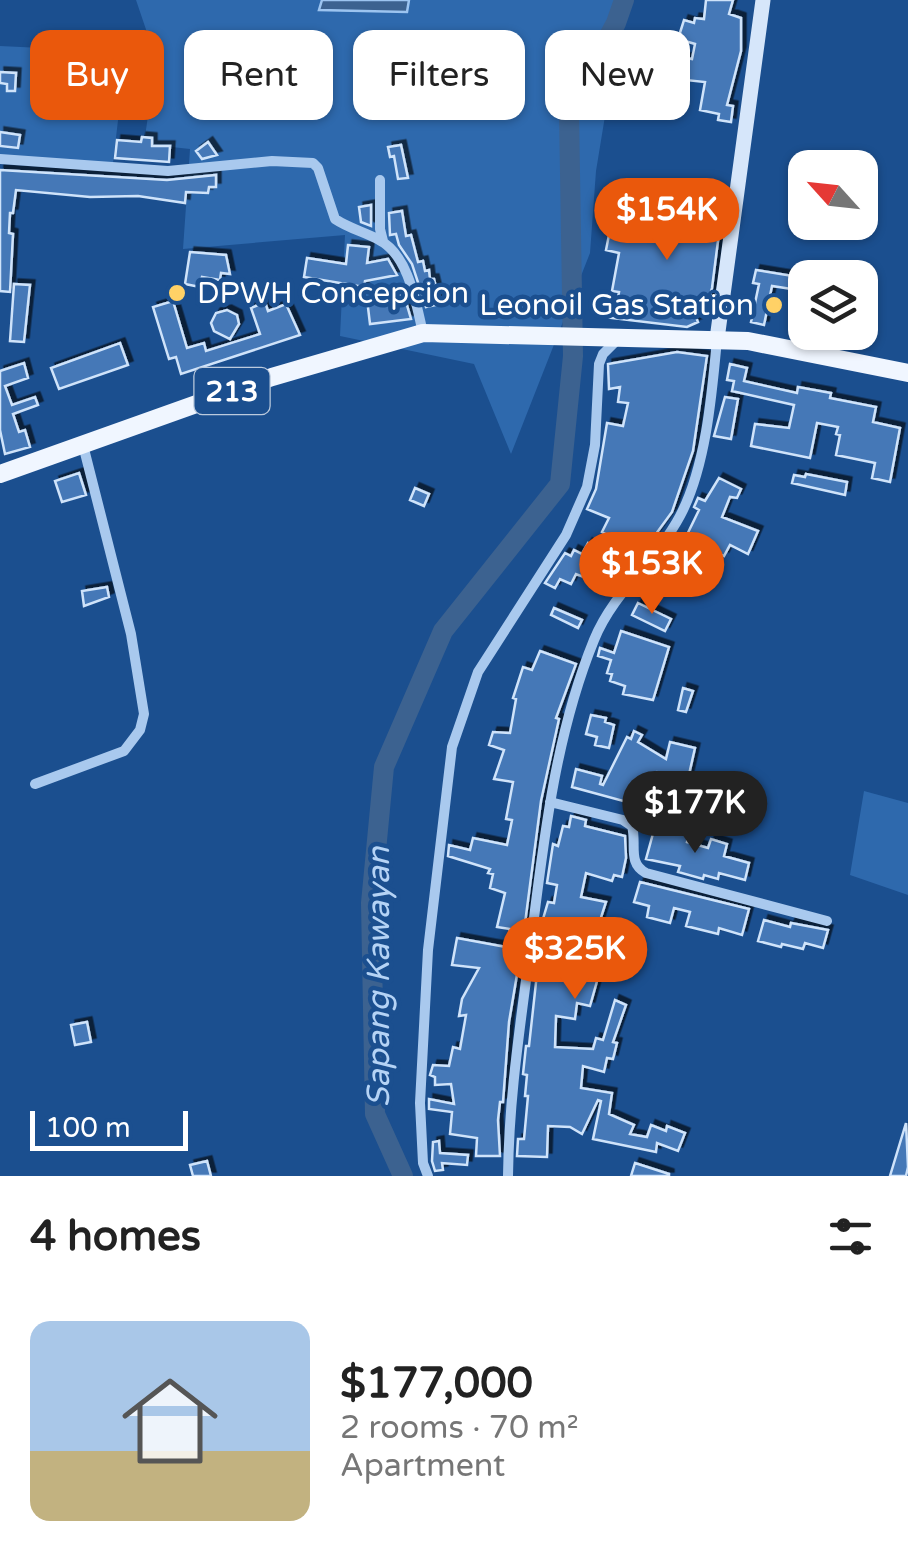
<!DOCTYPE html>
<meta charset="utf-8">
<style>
:root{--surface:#fff;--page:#f6f6f6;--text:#222;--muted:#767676;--accent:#ea580c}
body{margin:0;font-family:"Varela Round",sans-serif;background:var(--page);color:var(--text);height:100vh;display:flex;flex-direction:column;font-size:38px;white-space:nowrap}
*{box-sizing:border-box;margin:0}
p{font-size:32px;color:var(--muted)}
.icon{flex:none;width:55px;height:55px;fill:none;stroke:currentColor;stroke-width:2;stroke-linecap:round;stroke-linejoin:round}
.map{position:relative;height:1176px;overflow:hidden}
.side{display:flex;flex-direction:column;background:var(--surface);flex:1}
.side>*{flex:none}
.top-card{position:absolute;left:30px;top:30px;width:850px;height:90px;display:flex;gap:20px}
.needle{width:65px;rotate:297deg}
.buttons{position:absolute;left:788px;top:150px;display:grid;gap:20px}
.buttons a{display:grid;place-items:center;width:90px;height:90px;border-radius:20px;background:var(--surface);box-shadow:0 2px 8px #0004;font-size:50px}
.scale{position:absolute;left:30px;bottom:25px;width:158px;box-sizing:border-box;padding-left:10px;border:5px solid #fff;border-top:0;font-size:28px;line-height:35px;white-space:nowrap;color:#fff;-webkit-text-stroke:8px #1b4f8f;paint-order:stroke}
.price{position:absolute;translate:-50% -85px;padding:0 22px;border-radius:35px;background:var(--accent);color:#fff;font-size:32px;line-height:65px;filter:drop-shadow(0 2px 5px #0008)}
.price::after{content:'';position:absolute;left:50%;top:60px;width:30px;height:22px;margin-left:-15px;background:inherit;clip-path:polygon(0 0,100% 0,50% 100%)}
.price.on{background:#222;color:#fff}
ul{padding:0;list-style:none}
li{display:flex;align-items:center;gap:30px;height:250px;padding:0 30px}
li span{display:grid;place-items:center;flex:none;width:280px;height:200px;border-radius:20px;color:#555}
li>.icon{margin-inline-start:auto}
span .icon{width:120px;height:120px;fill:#fffc;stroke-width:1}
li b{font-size:42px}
h2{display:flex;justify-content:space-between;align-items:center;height:120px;padding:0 30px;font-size:42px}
.pill{padding:0 35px;border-radius:20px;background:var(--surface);box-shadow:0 2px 8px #0004;font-size:35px;line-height:90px}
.pill.on{background:var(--accent);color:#fff}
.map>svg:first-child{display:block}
.green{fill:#2e69ad}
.water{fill:#3c6290;stroke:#9cc4f0;stroke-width:2.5}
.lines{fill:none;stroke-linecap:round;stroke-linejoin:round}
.river{stroke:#3c6290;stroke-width:20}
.building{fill:#4478b7;stroke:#cfe3fa;stroke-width:2.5;filter:url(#shadow)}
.minor{stroke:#a9c9ee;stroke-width:10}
.secondary{stroke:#d6e6fa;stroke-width:15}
.primary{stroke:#f0f6ff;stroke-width:18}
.poi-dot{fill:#ffd166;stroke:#1b4f8f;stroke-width:4}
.labels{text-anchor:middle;stroke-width:9;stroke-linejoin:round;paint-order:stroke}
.shield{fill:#1b4f8f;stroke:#bbcadd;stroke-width:2.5}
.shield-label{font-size:28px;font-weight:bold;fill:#fff}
.poi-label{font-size:30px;fill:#fff;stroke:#1b4f8f;text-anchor:start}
.water-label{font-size:32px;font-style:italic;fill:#b5d3f5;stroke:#1b4f8f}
</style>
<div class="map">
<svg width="908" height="1176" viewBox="0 0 908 1176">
<defs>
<filter id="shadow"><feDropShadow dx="4.5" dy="-4.5" stdDeviation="0" flood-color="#0009"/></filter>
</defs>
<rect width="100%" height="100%" fill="#1b4f8f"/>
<path class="green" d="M136 0H322L320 10 406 12 409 0H624L596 171 590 253 511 454 474 364 340 336 345 235 183 249 190 149 144 144 156 59Z
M0 46 126 52 113 163 0 155Z
M864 791 908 803V895L850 875Z"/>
<path class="water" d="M322 0H409L407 12 319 10Z"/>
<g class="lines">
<path class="river" d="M403 1176 375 1114 371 903 384 767 443 631 560 484 573 356 569 111 616 23 624 0"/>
</g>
<path class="building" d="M706 0H733L729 14 741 18V51L727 105 733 106 731 122 718 120 719 114 700 110 705 82 676 79 680 57 692 59 695 44 678 39 684 20 694 23 695 18 704 19Z
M0 72 16 73 15 91H7V84L0 83Z
M0 132 20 135 18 148 0 146Z
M142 137 152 138V146H170L169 162 115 158 117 140 141 142Z
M208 142 217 155 202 159 196 151Z
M401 145 408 178 398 179 394 156 390 157 388 147Z
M0 170 167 180 216 175V187H209L208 193 186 192 185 203 138 196 90 197 16 190 13 213H10L9 233 13 234 10 292 0 291Z
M667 187 690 191 687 206 706 210 709 192 719 193 716 209H720L717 224 720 225 712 288 705 311 692 308 698 322 687 327 603 317 604 307 616 308 619 292 612 291 619 253 606 250 610 230 651 235 659 210H655V206L644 204 646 195 666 199Z
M371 205V226L361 222 359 207Z
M402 211 406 236 411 235 418 262 423 261 425 271 429 270 430 279H434L440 304 426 307 412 264 399 245 396 234 390 235 389 213Z
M348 245 369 247 367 263 388 259 397 275 365 281 364 287 304 277 307 258 346 264Z
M190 252 226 255 230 274 221 273 220 280 202 277 200 287 185 284Z
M756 270 805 278V334L792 332 798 290 772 286 764 325 751 322 759 284 753 283Z
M14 284 30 285 24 342 10 341Z
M404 295 411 319 370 324 367 299Z
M173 301 187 348 204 343 206 351 260 334 251 308 265 302 268 311 286 304 300 335 181 374 176 357 169 359 153 307Z
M227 310 237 315 239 324 230 339 214 331 211 323 216 313Z
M120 343 128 365 59 389 51 368Z
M677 352 707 356 693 451 672 512 634 564 625 560 627 555 617 550 621 542 602 532 609 518 587 509 596 489 607 423 623 426 628 403 618 402 620 387 609 389 608 364Z
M24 363 28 378 5 386 12 405 35 397 38 405 13 414 19 432 25 430 30 447 5 454 0 430V371Z
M730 364 747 368 744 381 797 393 798 387 831 393 830 398 876 407 873 422 900 428 890 482 872 478 875 463 836 455 840 435 836 434 838 427 817 423 810 458 751 446 755 424 789 428 794 405 732 391 734 381 727 380Z
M725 397 738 399 731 439 714 436Z
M79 473 86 495 62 502 55 481Z
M806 474 847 482 845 495 792 483 794 475 805 477Z
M719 478 741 489 737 498 730 497 722 517 758 531 748 554 730 545 724 556 714 551 706 568 699 565 694 573 663 557 658 567 656 566 673 543 681 547 699 510 694 507 698 498 705 501Z
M415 488 429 494 424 506 410 500Z
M588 543 596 547 590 558 595 560 593 564 620 577 615 589 576 574 571 584 560 579 555 588 545 583 565 553 571 556 574 550 582 554Z
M107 587 109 597 84 606 82 591Z
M638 603 671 619 665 631 632 615Z
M554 608 582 620 578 628 551 615Z
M621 631 669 647 653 700 623 694 625 686 610 681 612 674 607 673 611 660 598 656 600 648 614 653Z
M540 651 576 664 556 718 559 719 541 801 524 931 517 951H521L509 1022 503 1102H500L498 1120 500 1156H476L477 1138 450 1134 452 1112 429 1109V1099L454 1104 451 1084 435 1085V1077L430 1075 433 1065 449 1066 453 1047 460 1049 466 1015 459 1016 462 999 479 968 452 965 457 938 506 947 510 929 497 927 505 893 490 888 493 874 488 873 490 869 448 856 449 845 470 850 473 838 507 845 512 820 506 819 513 782 494 779 504 750 489 745 493 732 510 733 516 699 513 698 523 667 532 670Z
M683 688 693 691 686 712 678 710Z
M591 715 606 718 605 722 614 725 609 748 595 745 597 737 586 734Z
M634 731 642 735 638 742 666 759 670 742 695 748 688 779 657 772 652 776 643 812 629 808 631 803 572 787 576 769 602 776 600 784 603 785 627 737 631 739Z
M571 816 586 820 585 826 625 836 626 858 622 877 614 875 612 881 586 873 581 897 606 902 597 930 593 929 585 959 596 962 593 972 599 974 590 1006 577 1003 575 1019 556 1016 555 1047 593 1049 596 1038 603 1040 615 1000 626 1005 613 1042 617 1043 613 1059 607 1058 604 1072 583 1066 581 1088 612 1093 609 1114 634 1125 630 1134 647 1137 651 1125 666 1131 667 1126 685 1133 678 1151 657 1143 656 1152 593 1139 601 1101 598 1100 582 1134 570 1127 548 1126 547 1157 517 1156 518 1139H524L528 1096H525L527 1075 523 1074 526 1046H529L543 919 548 902 554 903 557 885 547 883 553 844 558 846 563 826 569 827Z
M672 829 689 833 687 842 708 848 711 839 727 844 724 856 749 863 745 880 719 873 718 879 704 875 703 879 678 872 680 866 646 859 654 830 671 834Z
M640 882 749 909 742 935 719 928 718 934 686 926 690 912 674 908 670 923 647 917 649 906 634 902Z
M764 920 790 927 791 923 828 930 823 948 805 943 803 949 782 944 781 947 758 941Z
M87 1022 91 1042 75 1045 71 1025Z
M906 1123 908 1167 906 1176H890Z
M439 1141 440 1153 468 1155 467 1165 442 1163 443 1170 435 1171 432 1161 433 1142Z
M207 1161 211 1176H193L190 1165Z
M635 1163 669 1174V1176H631Z"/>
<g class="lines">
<path class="minor" d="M0 159 168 171 272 161 313 163 318 168 335 219C350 229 365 232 379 240 409 255 416 304 423 333
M380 180V229L383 241
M35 784 124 751 140 730 144 714 131 634 83 445
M550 802 623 820 632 826C637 844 627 863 646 873L827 921
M428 1176 423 1163 420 1103 428 950 452 747 478 672 566 535 587 487 595 445 599 364 603 354 619 338
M508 1176C509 1097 520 1028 530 950 543 846 554 738 594 640 614 591 656 561 680 516 706 467 712 394 717 339"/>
<path class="secondary" d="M717 339 763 0"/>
<path class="primary" d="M0 474 272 377 423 333 748 341 908 373"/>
</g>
<g class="poi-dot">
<circle cx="177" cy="293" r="10"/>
<circle cx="774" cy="305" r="10"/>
</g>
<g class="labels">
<rect class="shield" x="194.5" y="368" width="75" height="46" rx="8"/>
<g class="shield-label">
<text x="232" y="401">213</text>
</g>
<g class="poi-label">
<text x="197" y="303">DPWH Concepcion</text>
<text x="754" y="315" text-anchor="end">Leonoil Gas Station</text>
</g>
<g class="water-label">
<text transform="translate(378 977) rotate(-90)" y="11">Sapang Kawayan</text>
</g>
</g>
</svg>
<div class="buttons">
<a><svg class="needle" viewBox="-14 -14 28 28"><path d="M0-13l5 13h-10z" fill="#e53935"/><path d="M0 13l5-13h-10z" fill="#767676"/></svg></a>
<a><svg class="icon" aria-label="layers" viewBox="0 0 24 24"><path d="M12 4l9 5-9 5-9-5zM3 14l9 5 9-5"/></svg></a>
</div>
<div class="scale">100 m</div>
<b class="price" style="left:667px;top:263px">$154K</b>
<b class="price" style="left:652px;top:617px">$153K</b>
<b class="price on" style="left:695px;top:856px">$177K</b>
<b class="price" style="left:575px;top:1002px">$325K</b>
<div class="top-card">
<a class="pill on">Buy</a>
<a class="pill">Rent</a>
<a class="pill">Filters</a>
<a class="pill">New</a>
</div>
</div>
<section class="side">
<h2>4 homes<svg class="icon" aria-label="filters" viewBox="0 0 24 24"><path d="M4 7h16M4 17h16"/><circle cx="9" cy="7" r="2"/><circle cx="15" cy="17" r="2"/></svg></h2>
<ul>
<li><span style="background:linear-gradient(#a9c7e8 65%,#c2b280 0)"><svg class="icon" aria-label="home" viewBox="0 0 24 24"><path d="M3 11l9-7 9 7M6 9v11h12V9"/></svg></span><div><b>$177,000</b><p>2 rooms · 70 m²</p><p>Apartment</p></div></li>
</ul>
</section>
